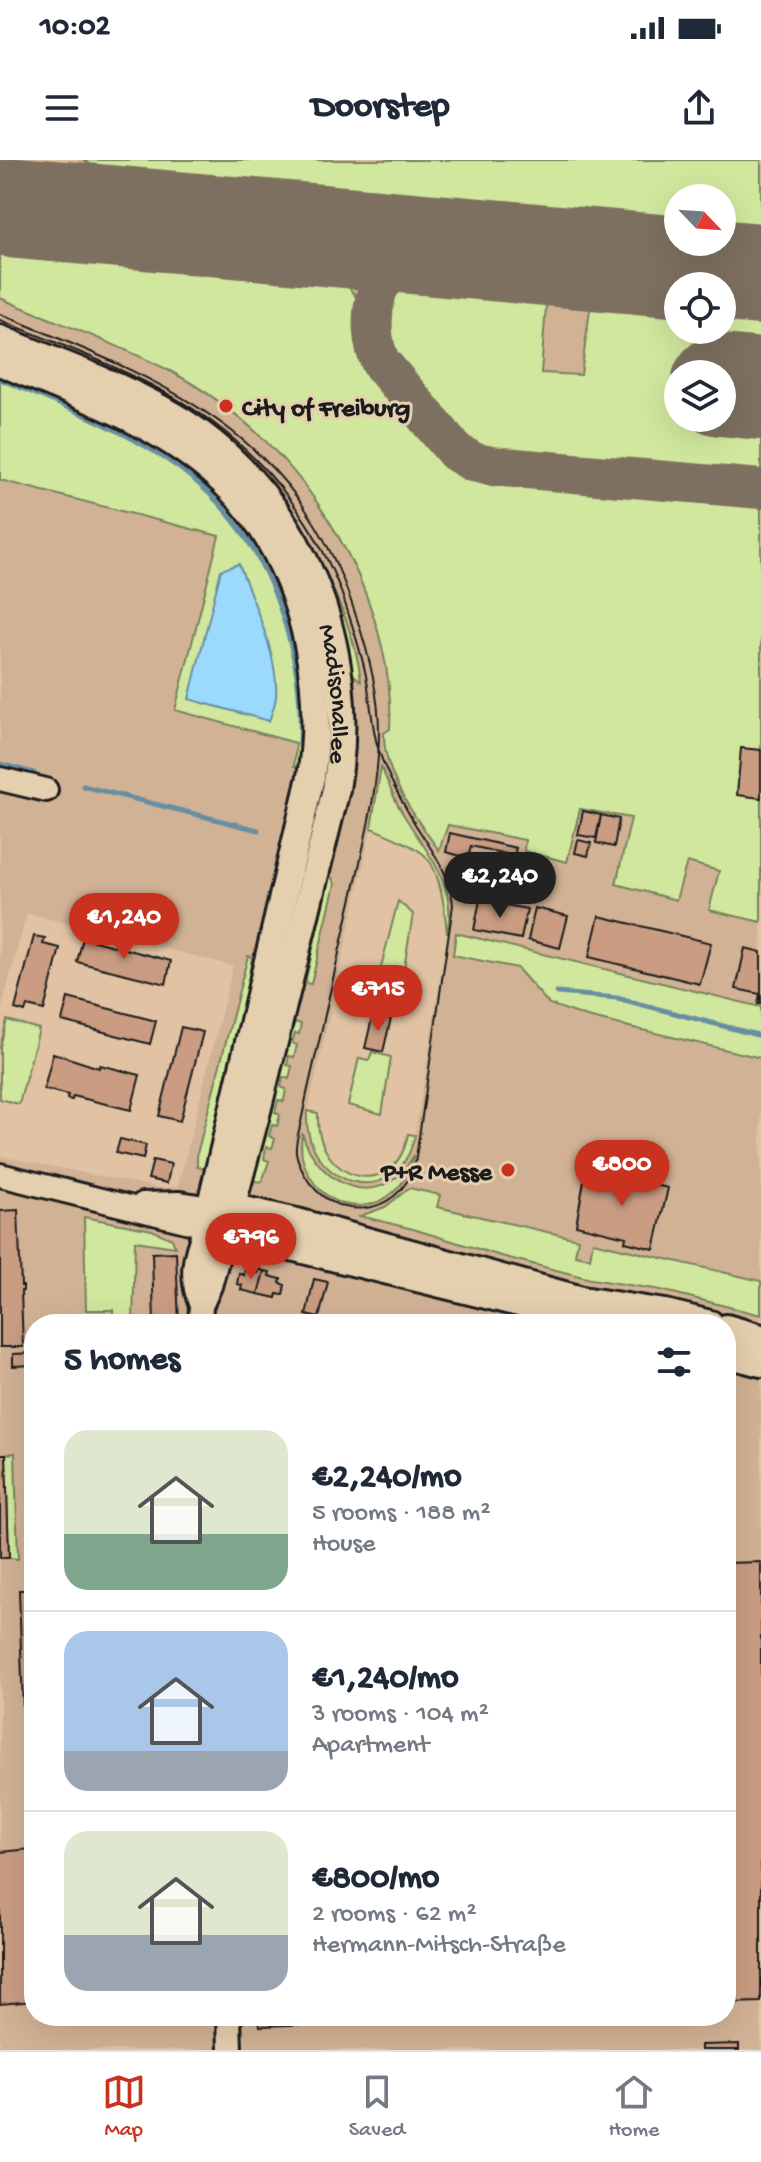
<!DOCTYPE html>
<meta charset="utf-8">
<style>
:root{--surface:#fff;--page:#f6f6f7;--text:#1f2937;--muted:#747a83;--line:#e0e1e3;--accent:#c8321e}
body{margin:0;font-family:"Gochi Hand",sans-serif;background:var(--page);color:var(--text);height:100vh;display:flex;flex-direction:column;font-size:30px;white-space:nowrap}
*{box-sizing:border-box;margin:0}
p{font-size:26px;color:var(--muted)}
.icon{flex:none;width:44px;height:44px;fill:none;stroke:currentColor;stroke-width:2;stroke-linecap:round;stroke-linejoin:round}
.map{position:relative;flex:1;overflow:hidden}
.side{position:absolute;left:24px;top:1154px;width:712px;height:712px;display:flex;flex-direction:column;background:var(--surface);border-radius:32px;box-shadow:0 8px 32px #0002}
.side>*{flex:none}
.needle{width:52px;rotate:115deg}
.tools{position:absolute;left:664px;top:24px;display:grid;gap:16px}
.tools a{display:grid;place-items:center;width:72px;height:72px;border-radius:50%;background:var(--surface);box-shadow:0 8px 32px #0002;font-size:40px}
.price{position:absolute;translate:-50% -68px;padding:0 18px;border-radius:28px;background:var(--accent);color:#fff;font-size:26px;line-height:52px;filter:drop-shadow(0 2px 4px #0008)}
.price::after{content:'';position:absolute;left:50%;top:48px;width:24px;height:18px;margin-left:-12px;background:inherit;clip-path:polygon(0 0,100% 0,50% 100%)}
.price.current{background:#222;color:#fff}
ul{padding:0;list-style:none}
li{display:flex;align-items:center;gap:24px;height:200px;padding:0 40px}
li+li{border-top:2px solid var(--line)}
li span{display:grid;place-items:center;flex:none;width:224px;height:160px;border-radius:24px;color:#555}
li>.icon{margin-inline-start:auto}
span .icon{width:96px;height:96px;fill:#fffc;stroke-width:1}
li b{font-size:34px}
h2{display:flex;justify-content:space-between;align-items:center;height:96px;padding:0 40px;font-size:34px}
.status{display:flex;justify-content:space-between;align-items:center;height:56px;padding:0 40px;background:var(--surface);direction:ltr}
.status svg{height:22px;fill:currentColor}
header{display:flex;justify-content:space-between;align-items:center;height:104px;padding:0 40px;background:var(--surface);font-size:36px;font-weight:700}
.dock{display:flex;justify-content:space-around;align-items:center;height:112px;border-top:2px solid var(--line);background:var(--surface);font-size:22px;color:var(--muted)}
.dock a{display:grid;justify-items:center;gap:4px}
.dock .current{color:var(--accent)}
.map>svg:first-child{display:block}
.built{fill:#d2b295;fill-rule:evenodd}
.green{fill:#d1e79d;stroke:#76825c;stroke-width:2;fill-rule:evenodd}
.water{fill:#9bdafc;stroke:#688ea2;stroke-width:2}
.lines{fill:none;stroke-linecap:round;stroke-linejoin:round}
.stream{stroke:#688ea2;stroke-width:5}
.taxiway{stroke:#7e7060;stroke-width:40}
.runway{stroke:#7e7060;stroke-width:102}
.building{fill:#ca9d83;stroke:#1c1c1c;stroke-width:2}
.minor-casing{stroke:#1c1c1c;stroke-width:28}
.major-casing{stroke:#1c1c1c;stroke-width:32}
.minor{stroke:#e4cfae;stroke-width:22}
.major{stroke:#e4cfae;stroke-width:26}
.tram{stroke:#1c1c1c;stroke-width:2}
.poi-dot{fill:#c8321e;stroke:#e4cfae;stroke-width:3}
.labels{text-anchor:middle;stroke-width:6;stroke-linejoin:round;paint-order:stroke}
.poi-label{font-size:26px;font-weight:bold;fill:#1c1c1c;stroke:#e4cfae;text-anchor:start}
.street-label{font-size:26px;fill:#1c1c1c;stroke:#e4cfae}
</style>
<div class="status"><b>10:02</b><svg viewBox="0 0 49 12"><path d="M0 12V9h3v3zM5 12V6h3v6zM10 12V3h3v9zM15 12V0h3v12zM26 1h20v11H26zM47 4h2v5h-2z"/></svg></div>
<header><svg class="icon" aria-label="menu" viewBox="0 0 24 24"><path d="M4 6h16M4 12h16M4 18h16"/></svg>Doorstep<svg class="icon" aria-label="share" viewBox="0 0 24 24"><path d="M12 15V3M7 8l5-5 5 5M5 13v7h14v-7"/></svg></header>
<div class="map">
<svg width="761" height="1890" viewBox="0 0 761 1890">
<rect width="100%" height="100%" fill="#e1c3a4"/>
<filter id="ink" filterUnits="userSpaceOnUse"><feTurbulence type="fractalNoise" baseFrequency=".0125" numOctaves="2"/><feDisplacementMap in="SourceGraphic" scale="16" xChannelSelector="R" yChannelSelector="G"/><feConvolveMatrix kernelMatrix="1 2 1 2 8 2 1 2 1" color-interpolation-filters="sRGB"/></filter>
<g filter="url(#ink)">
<path class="built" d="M0 0H761V847L457 773 453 795 517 808 549 845 587 857 761 898V1890H0V996L160 1028 178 1026 233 806 27 753 0 855V320L219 376 175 550 296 583 295 606 304 609 307 569 304 512 286 443 260 385 231 344 194 309 150 279 119 263 0 211V194L142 256 185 282 240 330 274 376 298 420 323 484 331 549 326 614 330 615 335 548 328 486 304 417 279 373 245 327 226 308 186 277 144 252 0 188V171L146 232 175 248 219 281 261 320 298 370 318 408 340 472 346 509 361 520 352 481 337 438 309 377 280 333 237 286 202 258 166 235 0 164ZM678 38H722V82H678ZM678 126H722V170H678ZM678 214H722V258H678ZM381 609 400 648 433 696 444 720 450 744 449 765 413 987 400 1008 394 1013 378 1021 364 1024 341 1019 319 1000 313 989 306 960 368 684ZM302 977 321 1010 347 1027 372 1028 396 1017 413 998 412 1005 406 1019 389 1037 367 1046 342 1045 323 1032 309 1015 301 995ZM34 1164H726V1856H34Z"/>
<path class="green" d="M0 0H17L11 84 326 111C353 127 361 137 365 169 366 177 365 186 368 193 379 219 450 301 475 312L761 337V762L709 750 719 711 687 702 676 740 616 724 631 658 580 649 567 702 524 691 525 680 448 665 439 690C415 658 383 614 384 573L390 569C393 517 378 462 358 415 318 327 254 255 168 210 114 182 55 162 0 138Z
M84 0H761V80L722 76V38H678V73L116 22Z
M415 120 547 132 541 213 581 215 592 135 678 143V170H722V147L761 150V320L474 294 391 201C371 167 384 140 415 120ZM678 214H722V258H678Z
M0 164C148 228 252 253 325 411 341 446 357 483 361 521L347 509 309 393 0 171Z
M0 211 119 263 194 309 248 366 278 423 304 512V609L294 606 296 583 175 550 219 376 0 320Z
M381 607C387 620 392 634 399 647 422 688 459 721 447 773 445 752 441 707 422 693 407 682 388 675 371 668Z
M330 714 335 724 311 824 305 823Z
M398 741 413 754 396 856 370 850Z
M456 773 761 847V898L587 857 549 844 517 808 453 795Z
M248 796 252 797 249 815 250 842 206 1010 197 1006V994Z
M7 860 39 869 19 944 0 939V887Z
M294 862 301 864 299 874 295 873 292 883 297 885 294 897 289 896 287 905 292 906 289 919 283 917 281 927 286 929 284 941 278 940 275 952 280 955 277 966 272 965 269 976 275 979 272 988 266 987 264 999 269 1001 262 1022 249 1020C262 966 280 916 294 862Z
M372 892 391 897 382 954 348 945 359 898 369 900Z
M307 951 318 953C314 1023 396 1043 408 974L415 975C397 1056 302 1026 307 951Z
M302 973C319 1028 382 1054 414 995 401 1057 327 1065 304 1004 300 994 301 983 302 973Z
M409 1028 440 1035 437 1047 578 1079 575 1095 590 1098 593 1082 761 1121V1155L661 1130 591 1119 501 1096 413 1069 360 1056 385 1047Z
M84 1057 152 1070 172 1079 175 1087 135 1081 133 1164H113V1150H86Z
M15 1293 18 1399 9 1398 6 1294Z"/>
<path class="water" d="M239 404C253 443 279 495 276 537 275 545 272 553 269 561L189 539 221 410Z"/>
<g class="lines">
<path class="stream" d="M0 219C128 273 235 309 282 454 297 501 302 536 300 585
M342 467 348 489
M0 604 34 613
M83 626 258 670
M557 833 617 838 761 876"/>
<path class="taxiway" d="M421 84C375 95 362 165 381 203L456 292 473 302 491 306 761 329"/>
<path class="runway" d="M19 48 761 114
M722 225 761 229"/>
</g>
<path class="building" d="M741 588 761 590V638L737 635Z
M583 651 601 655 596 678 578 675Z
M601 655 619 659 614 687 596 683Z
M450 673 516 688 514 696 471 686 468 698 446 692Z
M578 680 591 683 588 696 575 693Z
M480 740 527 749 521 779 474 770Z
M535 748 568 756 560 788 528 780Z
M599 756 711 783 700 824 589 797Z
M34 776 45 778 43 784 60 788 44 850 27 846 25 852 15 849Z
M83 778 171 801 166 824 77 802Z
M745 788 761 792V844H758L760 834 736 829Z
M68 838 156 861 150 884 62 861Z
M373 854 391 858 383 892 365 888Z
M181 867 203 872 180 961 159 956Z
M53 893 99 908 100 905 140 915 131 950 73 936 72 940 67 939 68 935 44 929Z
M120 979 146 985 143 999 116 993Z
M153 1000 171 1004 167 1023 148 1019Z
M586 1010 668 1028 654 1089 625 1082 626 1077 576 1065Z
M18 1050 21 1126H23V1131H21L23 1187H0V1051Z
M176 1092 179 1164H154L152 1093Z
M259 1109 264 1111 258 1134 241 1130 242 1125 237 1124 239 1113 244 1115 245 1110 258 1113Z
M264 1111 270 1112 269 1116 281 1119 280 1123 285 1125 283 1135 277 1134 276 1138 258 1134Z
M314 1119 328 1122 319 1158 306 1155Z
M85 1155H113V1164H85Z
M34 1193V1205L13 1206V1194Z
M0 1294H6L9 1398H0Z
M761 1402V1842L726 1843V1403Z
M19 1430H34V1579H24Z
M31 1689 34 1723V1841L0 1844V1692Z
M317 1856V1864L260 1866 259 1858Z
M739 1884V1890H701V1885Z"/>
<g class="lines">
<g class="minor-casing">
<path id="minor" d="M0 619 46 630
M0 1015 206 1066C194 1096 189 1115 201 1146
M143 1044 180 1043 210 1048
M200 1164 201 1146 210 1126 225 1071
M229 1856 230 1890"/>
</g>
<g class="major-casing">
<g id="major">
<path id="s1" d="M0 179C61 205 127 226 183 262 304 340 360 489 336 629L257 951 225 1071"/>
<path d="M0 202C54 225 111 245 161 275 199 298 236 328 260 365 308 437 324 533 311 617L206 1066 604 1164"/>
<path d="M214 1048 231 1047 297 1062 582 1140 665 1153 710 1164"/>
<path d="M726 1168 761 1178"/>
<path d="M726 1194 761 1203"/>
</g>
</g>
<use href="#minor" class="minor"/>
<use href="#major" class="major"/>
<path class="tram" d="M0 154C163 221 296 269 355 453 368 491 379 531 379 571 379 621 367 671 356 720 344 771 332 822 321 873 314 903 307 932 301 962 299 971 295 982 296 992 297 999 301 1008 304 1014 332 1064 398 1059 415 1004L453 745C450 712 432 691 415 664 401 640 386 614 378 588 371 565 371 539 366 516 361 490 352 465 344 440 316 359 256 286 182 242 125 208 61 185 0 160"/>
</g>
</g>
<g class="poi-dot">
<circle cx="226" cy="246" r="8"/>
<circle cx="508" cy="1010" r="8"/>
</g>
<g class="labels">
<g class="poi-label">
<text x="242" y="255">City of Freiburg</text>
<text x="492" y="1019" text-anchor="end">P+R Messe</text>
</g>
<g class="street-label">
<text dy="9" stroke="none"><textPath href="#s1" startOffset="526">Madisonallee</textPath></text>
</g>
</g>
</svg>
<div class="tools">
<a><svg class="needle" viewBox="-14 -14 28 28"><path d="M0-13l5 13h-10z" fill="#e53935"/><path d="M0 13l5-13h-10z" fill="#747a83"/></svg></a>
<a><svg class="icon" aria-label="locate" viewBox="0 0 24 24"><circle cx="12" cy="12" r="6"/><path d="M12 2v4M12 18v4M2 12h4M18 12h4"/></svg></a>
<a><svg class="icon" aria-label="layers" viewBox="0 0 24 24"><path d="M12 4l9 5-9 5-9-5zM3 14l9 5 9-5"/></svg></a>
</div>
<b class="price current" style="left:500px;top:760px">€2,240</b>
<b class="price" style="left:124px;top:801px">€1,240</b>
<b class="price" style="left:378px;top:873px">€715</b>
<b class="price" style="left:622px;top:1048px">€800</b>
<b class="price" style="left:251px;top:1121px">€796</b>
<section class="side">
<h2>5 homes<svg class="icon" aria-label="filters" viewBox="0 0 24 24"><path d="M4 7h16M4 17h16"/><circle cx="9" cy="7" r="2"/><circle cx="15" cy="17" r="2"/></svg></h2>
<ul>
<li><span style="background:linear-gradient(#dfe7d0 65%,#7fa58c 0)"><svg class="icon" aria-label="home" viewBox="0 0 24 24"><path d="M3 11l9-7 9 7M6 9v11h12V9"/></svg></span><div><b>€2,240/mo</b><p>5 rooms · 188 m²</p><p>House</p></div></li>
<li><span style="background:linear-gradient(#a9c7e8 75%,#9aa5b1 0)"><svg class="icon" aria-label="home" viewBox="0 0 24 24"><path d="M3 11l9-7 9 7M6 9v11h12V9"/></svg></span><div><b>€1,240/mo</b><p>3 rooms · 104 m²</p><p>Apartment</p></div></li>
<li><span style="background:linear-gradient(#dfe7d0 65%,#9aa5b1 0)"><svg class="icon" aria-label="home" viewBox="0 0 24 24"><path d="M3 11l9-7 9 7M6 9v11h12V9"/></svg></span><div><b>€800/mo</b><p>2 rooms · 62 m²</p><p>Hermann-Mitsch-Straße</p></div></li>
</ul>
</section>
</div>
<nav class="dock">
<a class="current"><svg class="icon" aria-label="map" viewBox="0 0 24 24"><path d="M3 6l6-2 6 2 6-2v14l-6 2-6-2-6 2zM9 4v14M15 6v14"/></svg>Map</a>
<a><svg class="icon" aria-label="saved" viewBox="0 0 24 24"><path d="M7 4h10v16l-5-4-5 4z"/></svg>Saved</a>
<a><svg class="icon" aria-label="home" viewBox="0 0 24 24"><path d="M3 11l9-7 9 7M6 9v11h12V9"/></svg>Home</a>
</nav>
